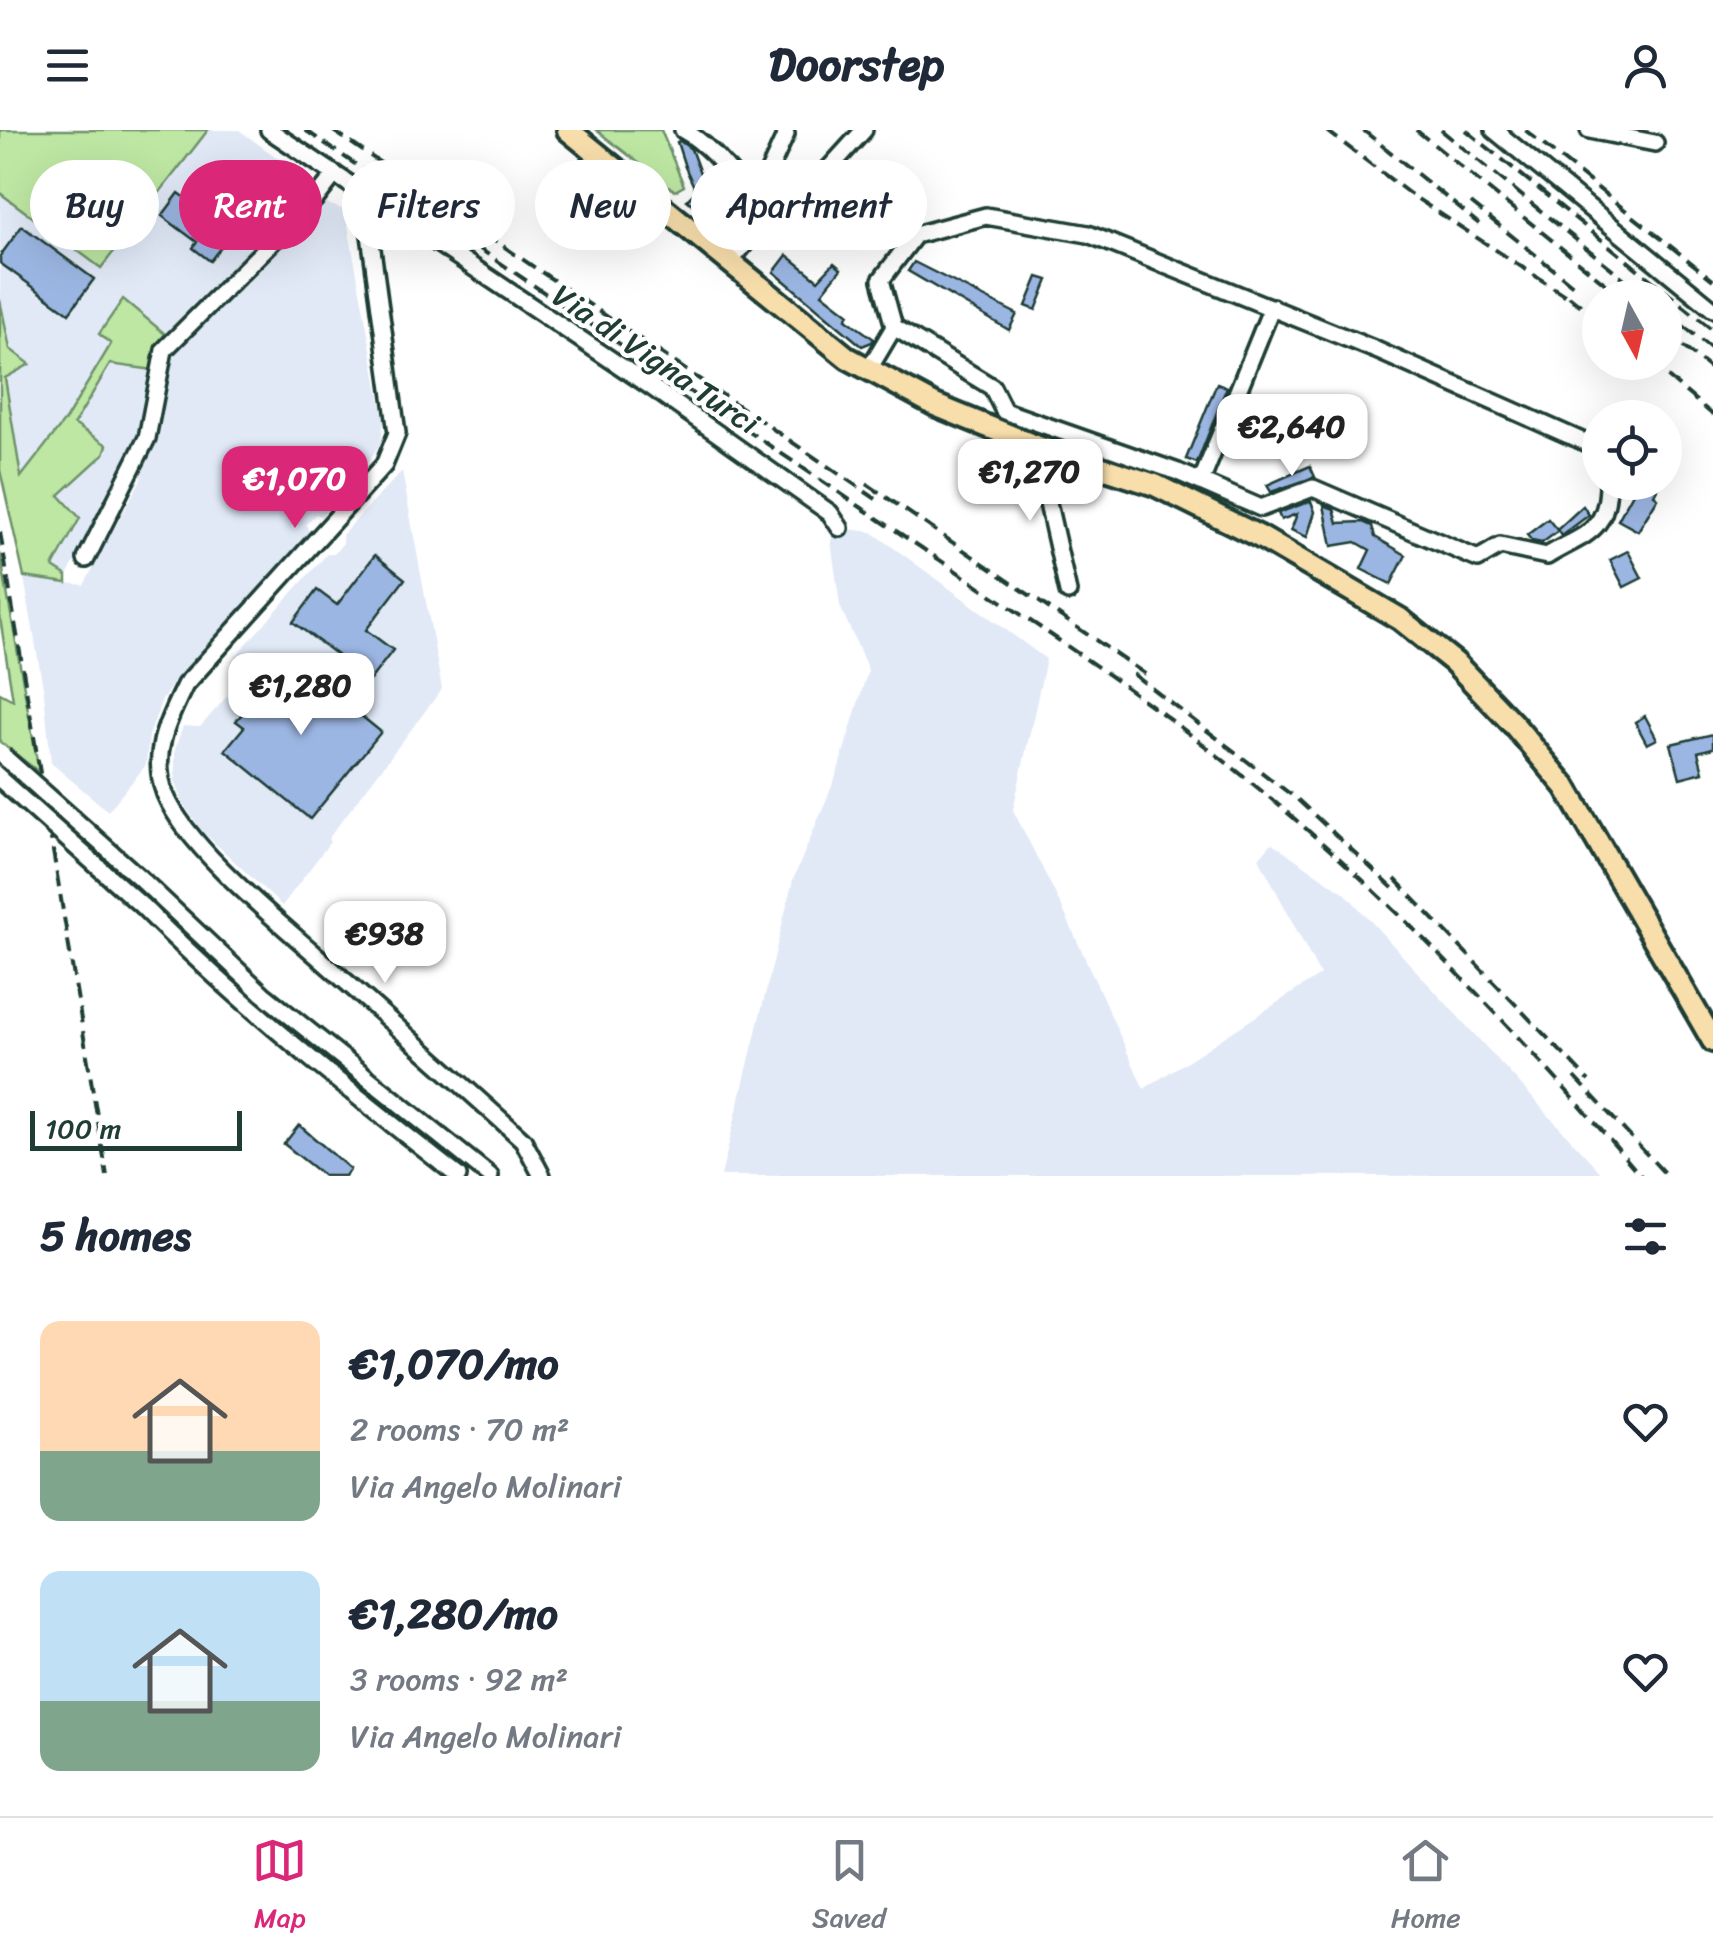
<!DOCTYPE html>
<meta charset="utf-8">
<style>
:root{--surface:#fff;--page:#f6f6f7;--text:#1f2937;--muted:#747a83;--line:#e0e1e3;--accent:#db2777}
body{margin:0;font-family:Sriracha,sans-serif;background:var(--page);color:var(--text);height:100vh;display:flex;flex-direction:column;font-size:38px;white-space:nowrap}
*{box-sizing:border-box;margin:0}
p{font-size:32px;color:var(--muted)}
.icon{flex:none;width:55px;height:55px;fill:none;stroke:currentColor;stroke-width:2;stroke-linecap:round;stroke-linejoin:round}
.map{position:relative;height:1046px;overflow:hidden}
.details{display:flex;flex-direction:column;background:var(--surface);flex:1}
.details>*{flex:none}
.guide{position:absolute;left:30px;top:30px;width:1000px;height:90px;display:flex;gap:20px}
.needle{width:65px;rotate:172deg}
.buttons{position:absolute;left:1582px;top:150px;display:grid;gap:20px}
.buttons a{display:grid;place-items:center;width:100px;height:100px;border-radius:50%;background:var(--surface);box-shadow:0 10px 40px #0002;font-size:50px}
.scale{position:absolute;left:30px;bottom:25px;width:212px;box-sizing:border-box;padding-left:10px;border:5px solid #1f3d34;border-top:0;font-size:28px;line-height:35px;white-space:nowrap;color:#1f3d34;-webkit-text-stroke:8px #fff;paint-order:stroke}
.price{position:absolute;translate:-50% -85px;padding:0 22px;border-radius:20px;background:#fff;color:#222;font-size:32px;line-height:65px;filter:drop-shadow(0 2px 5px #0008)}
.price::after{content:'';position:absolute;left:50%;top:60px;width:30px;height:22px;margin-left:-15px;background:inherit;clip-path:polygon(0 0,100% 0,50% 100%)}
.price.on{background:var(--accent);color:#fff}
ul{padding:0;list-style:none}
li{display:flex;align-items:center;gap:30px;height:250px;padding:0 40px}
li span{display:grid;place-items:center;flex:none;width:280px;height:200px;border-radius:20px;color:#555}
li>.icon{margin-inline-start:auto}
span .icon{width:120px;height:120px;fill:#fffc;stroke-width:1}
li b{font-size:42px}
h2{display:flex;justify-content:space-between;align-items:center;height:120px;padding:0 40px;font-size:42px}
.chip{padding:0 35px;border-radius:45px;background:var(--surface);box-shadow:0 10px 40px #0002;font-size:35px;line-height:90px}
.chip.on{background:var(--accent);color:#fff}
header{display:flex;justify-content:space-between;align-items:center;height:130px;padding:0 40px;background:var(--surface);font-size:45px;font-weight:800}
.dock{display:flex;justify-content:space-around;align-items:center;height:140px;border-top:2px solid var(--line);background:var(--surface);font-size:28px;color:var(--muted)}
.dock a{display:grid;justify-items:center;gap:5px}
.dock .on{color:var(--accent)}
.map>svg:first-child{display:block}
.built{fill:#e1e9f7}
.green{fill:#bee7a3;stroke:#6e926c;stroke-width:2.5}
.building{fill:#9cb6e3;stroke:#1f3d34;stroke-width:2.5}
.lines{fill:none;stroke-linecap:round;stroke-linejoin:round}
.minor-casing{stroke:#1f3d34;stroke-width:22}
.major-casing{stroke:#1f3d34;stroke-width:28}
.minor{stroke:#fff;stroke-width:15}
.major{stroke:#f8deab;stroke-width:20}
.rail{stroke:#1f3d34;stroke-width:4;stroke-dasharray:15 8;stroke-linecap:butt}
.minor-bridge-casing{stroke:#1f3d34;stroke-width:22;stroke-linecap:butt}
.minor-bridge{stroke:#fff;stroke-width:15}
.labels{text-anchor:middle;stroke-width:9;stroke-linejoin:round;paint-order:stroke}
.street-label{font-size:32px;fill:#1f3d34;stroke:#fff}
</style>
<header><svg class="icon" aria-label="menu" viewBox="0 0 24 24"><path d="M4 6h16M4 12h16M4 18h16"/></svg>Doorstep<svg class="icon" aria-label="person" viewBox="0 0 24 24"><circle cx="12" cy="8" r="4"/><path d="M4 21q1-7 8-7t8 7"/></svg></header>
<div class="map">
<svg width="1713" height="1046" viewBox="0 0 1713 1046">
<rect width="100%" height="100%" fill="#fff"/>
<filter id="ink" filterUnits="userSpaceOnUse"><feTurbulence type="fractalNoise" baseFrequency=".01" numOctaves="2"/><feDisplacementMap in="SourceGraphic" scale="20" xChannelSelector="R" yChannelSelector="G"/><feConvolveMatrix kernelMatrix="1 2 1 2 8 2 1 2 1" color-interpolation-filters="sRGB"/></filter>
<g filter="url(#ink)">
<path class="built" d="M208 0H239L315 55 165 204 123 170 111 213 66 289 21 348 5 248 10 219 0 170V63L101 138Z
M325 73 345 80 384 289 381 312 363 340 321 386 316 384 306 394 309 402 173 553 161 572 149 606 146 635 108 681 51 633 44 563 24 448 84 455 140 351 158 298 175 222Z
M110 233 154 240 144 302 67 446 53 438 80 388 59 365 104 324 74 294Z
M402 341 442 559 328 709 330 712 282 776 201 700 184 675 175 650V619L183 596 200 597 237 555 232 530 327 424H334L343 413 342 405Z
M840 398 872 402 1046 529 1013 680 1061 775 1144 959 1320 845 1259 728 1272 713 1345 763 1604 1046H721L793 750 837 644 868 540 840 476 831 411Z"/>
<path class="green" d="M0 0H208L101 138 0 63Z
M596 0H661L684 56 675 61Z
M123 169 165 204 156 215 154 240 110 234 74 294 107 315 104 324 59 365 80 388 53 437 67 446V453L24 447 0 340V170L10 219 30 234 5 248 21 347 66 289 111 214 99 204Z
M0 423 39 642 0 612V563L13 570 0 488Z"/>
<path class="building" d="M680 11 691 19 710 70 716 75 708 87 687 70 696 61 685 37 677 12Z
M179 63 228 99 220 109 225 112 210 131 193 118 197 112 162 86Z
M22 96 94 149 69 183 0 133V126Z
M787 125 818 150 834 133 841 139 822 163 849 184 846 189 874 209 872 212 862 216 774 142Z
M914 132 1017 184 1009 200 908 141Z
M1038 147 1048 150 1036 180 1026 176Z
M1217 253 1227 257 1197 333 1186 329Z
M1310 336 1315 347 1271 362 1267 355Z
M1639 352H1661L1654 365 1658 368 1638 401 1618 390Z
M1311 371 1315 382 1307 407 1291 400 1297 384 1281 390 1278 383Z
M1324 375 1334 379 1338 393 1363 392 1372 396 1375 407 1406 425 1391 454 1361 439 1370 420 1356 412 1332 416Z
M1583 376 1589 385 1561 406 1558 401 1542 413 1532 411 1527 405 1548 389 1557 400Z
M1628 421 1642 448 1624 457 1610 430Z
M375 425 405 449 366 500 393 520 370 550 293 492 317 460 337 475Z
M289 527 381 602 310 689 225 620 244 597 236 591Z
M1645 586 1657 609 1647 614 1635 592Z
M1713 604V618L1698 622 1703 642 1680 648 1671 614Z
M299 995 350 1039 345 1046H324L284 1014Z"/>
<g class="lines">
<g class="minor-casing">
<path id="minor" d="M269 0 653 258 830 383 840 398
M683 0C712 16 733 47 755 72
M1494 0 1713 179
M1589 0 1655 13
M375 71 368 90 397 303 384 335 185 555C168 590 150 624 165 664 186 716 274 788 317 826 386 887 455 948 523 1010L542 1046
M754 103 755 72 786 4 784 0
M729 133 754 103 795 76 864 0
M894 197 881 150 915 105 986 86 1088 104 1376 220 1600 319
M869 239 894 197 992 257 1004 281 1178 342 1261 378 1313 358 1478 429 1500 416 1547 426C1585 403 1608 403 1608 352
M1035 316 1068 462
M1201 352 1272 177
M86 429 147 308 164 220 317 67 335 44
M141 749 263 864 490 1046
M142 776C241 876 347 959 458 1046"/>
</g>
<g class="major-casing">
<path id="major" d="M568 0 848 228 935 275 1035 316 1155 355 1260 407 1400 489 1454 532 1515 596 1566 657 1713 911"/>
</g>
<use href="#minor" class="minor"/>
<use href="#major" class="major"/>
<path class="rail" d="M305 0C492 127 678 254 865 380 1012 479 1162 574 1296 690 1422 799 1533 920 1641 1046
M332 0 876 369
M1326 0 1410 64 1580 175
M1363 0 1479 94
M1416 0 1623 168
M1441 0 1648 168
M1466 0 1713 200
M1525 0 1713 150
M1471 73 1573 155
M1569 166 1600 191
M1665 181 1713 220
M1665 202 1713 241
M1650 232 1713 285
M867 354 1148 546
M0 402 107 1046
M1133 544 1298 670 1398 763
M1395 749 1589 951
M1575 947 1667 1046"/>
<g class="minor-bridge-casing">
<path id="minor-bridge" d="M3 626 141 749
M1 650 142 776"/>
</g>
<use href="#minor-bridge" class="minor-bridge"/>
</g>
</g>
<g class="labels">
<g class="street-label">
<text transform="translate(656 229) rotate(34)" y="11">Via di Vigna Turci</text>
</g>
</g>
</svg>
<div class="buttons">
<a><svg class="needle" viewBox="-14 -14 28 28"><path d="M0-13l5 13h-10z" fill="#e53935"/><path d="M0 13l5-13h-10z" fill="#747a83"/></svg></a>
<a><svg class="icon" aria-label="locate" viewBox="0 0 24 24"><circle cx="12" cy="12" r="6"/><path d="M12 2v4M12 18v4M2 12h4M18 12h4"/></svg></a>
</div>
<div class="scale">100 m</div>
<b class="price" style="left:1292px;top:349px">€2,640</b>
<b class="price" style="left:1030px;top:394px">€1,270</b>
<b class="price on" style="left:295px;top:401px">€1,070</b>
<b class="price" style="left:301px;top:608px">€1,280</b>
<b class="price" style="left:385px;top:856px">€938</b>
<div class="guide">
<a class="chip">Buy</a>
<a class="chip on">Rent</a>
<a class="chip">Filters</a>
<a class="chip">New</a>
<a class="chip">Apartment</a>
</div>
</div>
<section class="details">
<h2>5 homes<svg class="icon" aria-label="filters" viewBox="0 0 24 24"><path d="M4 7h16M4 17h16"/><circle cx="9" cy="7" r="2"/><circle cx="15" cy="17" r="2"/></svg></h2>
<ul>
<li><span style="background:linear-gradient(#ffd9b3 65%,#7fa58c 0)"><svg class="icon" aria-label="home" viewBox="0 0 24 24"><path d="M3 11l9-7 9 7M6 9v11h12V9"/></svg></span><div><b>€1,070/mo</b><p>2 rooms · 70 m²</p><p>Via Angelo Molinari</p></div><svg class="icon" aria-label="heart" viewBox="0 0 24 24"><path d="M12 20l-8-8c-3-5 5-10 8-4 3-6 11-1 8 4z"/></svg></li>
<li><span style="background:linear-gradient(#bfe0f5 65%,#7fa58c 0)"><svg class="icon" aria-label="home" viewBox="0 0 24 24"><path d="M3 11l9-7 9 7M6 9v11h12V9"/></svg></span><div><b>€1,280/mo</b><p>3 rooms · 92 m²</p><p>Via Angelo Molinari</p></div><svg class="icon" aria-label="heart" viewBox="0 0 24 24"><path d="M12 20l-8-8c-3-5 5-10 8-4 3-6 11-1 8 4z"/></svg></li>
</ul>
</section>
<nav class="dock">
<a class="on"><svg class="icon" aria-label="map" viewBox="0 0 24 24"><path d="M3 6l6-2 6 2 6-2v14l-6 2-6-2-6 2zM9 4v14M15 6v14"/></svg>Map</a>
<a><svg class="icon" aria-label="saved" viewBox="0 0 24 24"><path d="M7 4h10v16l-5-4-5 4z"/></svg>Saved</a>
<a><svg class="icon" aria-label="home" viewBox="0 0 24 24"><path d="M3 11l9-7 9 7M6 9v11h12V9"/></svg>Home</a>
</nav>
